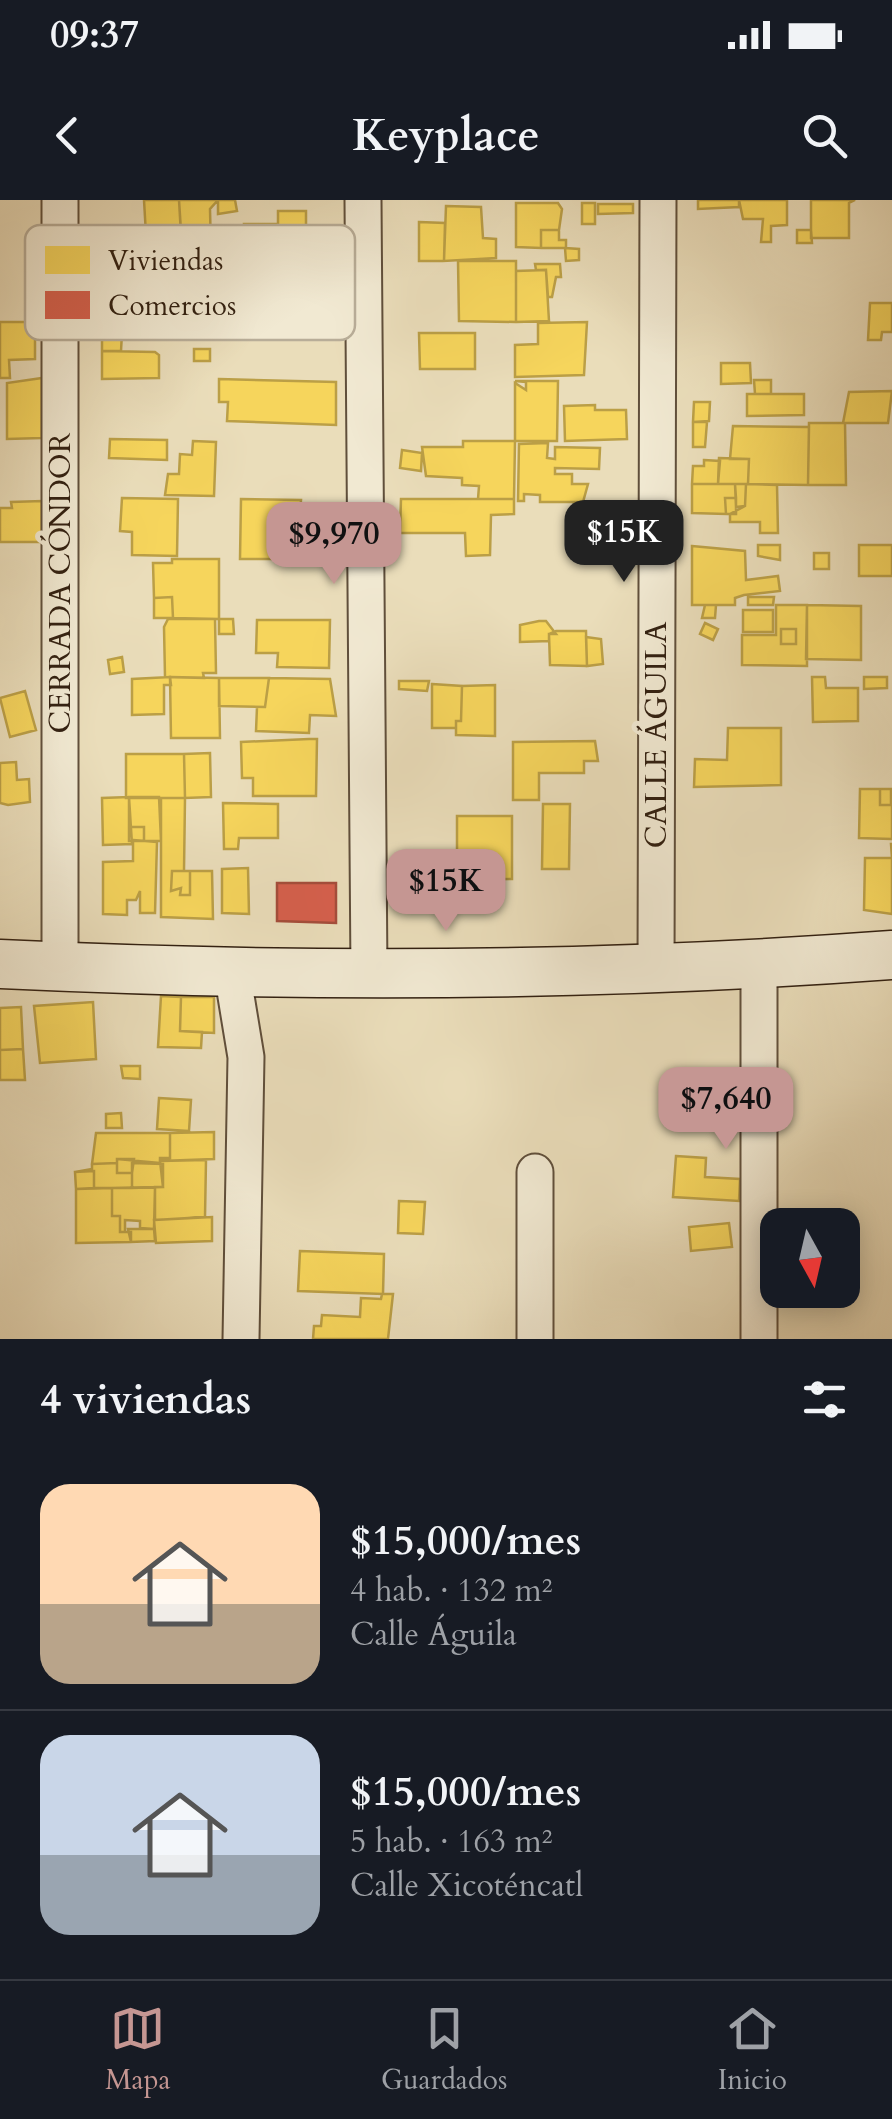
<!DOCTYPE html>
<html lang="es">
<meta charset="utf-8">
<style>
:root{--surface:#171b24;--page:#242831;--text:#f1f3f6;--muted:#9ea1a6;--line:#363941;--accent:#c59692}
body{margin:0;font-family:Cardo,serif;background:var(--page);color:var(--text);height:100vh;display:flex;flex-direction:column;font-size:38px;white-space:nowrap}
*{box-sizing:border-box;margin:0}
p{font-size:32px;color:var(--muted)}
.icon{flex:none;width:55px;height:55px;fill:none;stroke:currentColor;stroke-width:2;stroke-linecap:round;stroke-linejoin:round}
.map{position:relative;height:1139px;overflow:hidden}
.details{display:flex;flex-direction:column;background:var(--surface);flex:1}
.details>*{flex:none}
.needle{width:65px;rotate:172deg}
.buttons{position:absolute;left:760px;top:1008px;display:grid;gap:20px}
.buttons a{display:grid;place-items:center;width:100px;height:100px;border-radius:20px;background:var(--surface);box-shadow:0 5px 25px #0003;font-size:50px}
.price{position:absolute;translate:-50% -85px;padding:0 22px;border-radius:20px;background:var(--accent);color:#111;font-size:32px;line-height:65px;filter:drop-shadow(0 2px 5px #0008)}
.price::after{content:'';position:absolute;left:50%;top:60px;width:30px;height:22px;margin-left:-15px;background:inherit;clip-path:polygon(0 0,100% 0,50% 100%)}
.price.active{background:#222;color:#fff}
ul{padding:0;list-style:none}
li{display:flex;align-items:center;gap:30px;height:250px;padding:0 40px}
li+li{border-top:2px solid var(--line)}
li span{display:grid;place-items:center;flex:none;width:280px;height:200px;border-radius:30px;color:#555}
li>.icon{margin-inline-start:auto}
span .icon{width:120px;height:120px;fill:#fffc;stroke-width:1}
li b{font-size:42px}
h2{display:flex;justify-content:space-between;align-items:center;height:120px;padding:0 40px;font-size:42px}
.status{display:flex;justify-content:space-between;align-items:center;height:70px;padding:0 50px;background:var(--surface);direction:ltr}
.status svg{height:28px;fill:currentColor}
header{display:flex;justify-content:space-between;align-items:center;height:130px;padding:0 40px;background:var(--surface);font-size:45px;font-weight:700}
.tab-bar{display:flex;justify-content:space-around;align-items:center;height:140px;border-top:2px solid var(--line);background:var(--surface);font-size:28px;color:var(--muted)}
.tab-bar a{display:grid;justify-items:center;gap:5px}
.tab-bar .active{color:var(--accent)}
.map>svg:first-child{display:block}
.homes{fill:#f6d55c;stroke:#bb9f46;stroke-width:2.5;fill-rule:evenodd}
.shops{fill:#d6604d;stroke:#a54d3b;stroke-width:2.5}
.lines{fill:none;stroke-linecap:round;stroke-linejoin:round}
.minor-casing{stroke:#604f3b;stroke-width:39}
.secondary-casing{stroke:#322011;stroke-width:51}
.minor{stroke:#f1e9d2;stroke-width:35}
.secondary{stroke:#f1e9d2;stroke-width:48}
.labels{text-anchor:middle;stroke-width:10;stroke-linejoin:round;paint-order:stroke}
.street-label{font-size:30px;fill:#322011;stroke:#f1e9d2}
.key{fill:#f1e9d2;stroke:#b8ad98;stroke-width:2.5}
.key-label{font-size:28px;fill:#322011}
</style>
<div class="status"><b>09:37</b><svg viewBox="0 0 49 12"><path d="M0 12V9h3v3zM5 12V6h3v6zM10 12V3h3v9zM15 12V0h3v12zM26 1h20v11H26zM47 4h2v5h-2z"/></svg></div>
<header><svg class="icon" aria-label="back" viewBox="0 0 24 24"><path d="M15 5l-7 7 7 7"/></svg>Keyplace<svg class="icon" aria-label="search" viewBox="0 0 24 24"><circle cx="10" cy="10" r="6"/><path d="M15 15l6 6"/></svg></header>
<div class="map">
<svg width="892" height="1139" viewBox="0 0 892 1139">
<rect width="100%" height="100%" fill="#eaddba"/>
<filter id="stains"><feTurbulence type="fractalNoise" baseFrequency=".002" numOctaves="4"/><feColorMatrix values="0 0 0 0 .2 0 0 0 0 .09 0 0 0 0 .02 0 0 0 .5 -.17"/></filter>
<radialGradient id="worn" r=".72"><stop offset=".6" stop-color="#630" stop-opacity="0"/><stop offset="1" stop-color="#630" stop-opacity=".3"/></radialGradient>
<path class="homes" d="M144 0H179L182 46 161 47 160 34 146 35Z
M179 0H218L210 9 211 51 182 52Z
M218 0H235L237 11 218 14Z
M698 0H739V7L698 9Z
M739 0H787V25L771 26V42H761L763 19H743Z
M811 0H855L849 3V38H811Z
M516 3H558L562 9 559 30H541V48L516 47Z
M582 3H595V24H582Z
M598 4H633V13L598 14Z
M446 6 481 7 483 38 496 39V58L444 61Z
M278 11H306V58L246 57 244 24H278Z
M419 22 445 23 444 61H419Z
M541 30H559V40H566V48H541Z
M797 30H811L812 43H797Z
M565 48 579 49V60L566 61Z
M458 61H516V122L459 121Z
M535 64H560L561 77H556L552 97H548L546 70H536Z
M546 70 549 121 516 122V71Z
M870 103H892V132H882L881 140H868Z
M0 122H35V159L9 160 10 178H0Z
M587 122 584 175 515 177V145L538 144V123Z
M122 133 121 151H102V134Z
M419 133H475V169H420Z
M194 149H210V161H194Z
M102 151 155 152 159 155V178L102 179Z
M721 163H750L751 183 721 184Z
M42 178V238L7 239V183Z
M219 179 336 182V225L227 221 228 202H219Z
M754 180H771V194H755Z
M515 181H558L557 241H515V183L526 190V182Z
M892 191 888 223H843L849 192Z
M747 194H804V215L747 216Z
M694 202H710L709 221 693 222Z
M595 205V210H626L627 239 565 241 564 206Z
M693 222H707L705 247H693Z
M809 223H845L846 285H808Z
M733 226 809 227 808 285 748 284 749 259H730Z
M110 239 167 240V260L109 258Z
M193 241 216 242 214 296 165 295 168 274H179L180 254 192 255Z
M463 241H515L514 299H478L479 286 462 285V278L426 276 422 247H463Z
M548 243 547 258 555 259V247L600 248 599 269 555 268V274H572V284H588L583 302H540V295L524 294V301H518L519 244Z
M402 250 422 253 421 271 400 268Z
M719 258 749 259 748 284H718Z
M704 260 720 261 718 284H692L693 266H704Z
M692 284H735L736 298H725L726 314 692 313Z
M735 284H746L745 306 736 307Z
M746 284 777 285 778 333H760V322H730V314L745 306Z
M122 298 178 299 177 356 132 355V332L120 331Z
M725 298H736V314H726Z
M241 299 301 300 297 359H240Z
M401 299H514V314L491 315 490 355 466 356 465 333H400Z
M42 301V342H0V308H12L11 302Z
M758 345H780V360L758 356Z
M859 345H892V376H859Z
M692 346 745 351 746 380 778 376 780 391 744 395 735 398V405H692Z
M814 353H829V369H814Z
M172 359H219V419L173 418 172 397 154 398 153 363H172Z
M172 397 173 418H154V398Z
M748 397H774L773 405H748Z
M705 405H716L715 418H702Z
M776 405H807V466L742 465V435H776ZM781 429H796V444H781Z
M807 405 861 406V460L806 459Z
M743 410H773V432H743Z
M168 419H215L216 473H203L204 478 165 477 164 427Z
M219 419H233L234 434H219Z
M257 420H330L329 468 277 467 278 453H256Z
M539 421H546L556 434H549V441L520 442V425Z
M705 423 718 429 713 440 700 434Z
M781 429H796V444H781Z
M556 431H586L587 466 550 465 549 434Z
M586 437 601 439 603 464 587 466Z
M122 457 124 472 110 474 108 460Z
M170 477 171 485H164V514L132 515V479Z
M170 477 219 478 220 538H171Z
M812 477H825L826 488H858V521L813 522Z
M864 477H887V488L864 489Z
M219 478H269L265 507 219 506Z
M269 478 330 479 336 516 310 515 309 533 256 531 257 507H265Z
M399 481H429L427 491 399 489Z
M432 484 462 486 461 521H456V528H432Z
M495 485V536L456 535V521H461L462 486Z
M25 491 36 530 10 537 0 498Z
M728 528H781V585L694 587 695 559 727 560Z
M309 539H317L316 596H253V578H242L241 542Z
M595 541 598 561H584V573H539V600H513V542Z
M210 553 211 597 185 598 184 554Z
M126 554H184L185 598H126Z
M16 562 17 580 29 579 30 602 8 605 0 603V563Z
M860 589H880V605H891L892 589V639L859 638Z
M880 589H891V605H880Z
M129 597 132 644 103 645 102 598Z
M129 597H159L161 641H144V627H129Z
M161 598H185L184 671H172L171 691 181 688 180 695H190V671H212L213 719 161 717Z
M223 603 278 604V638H239L238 649H224Z
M543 604H570L569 669H542Z
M457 616H512V679L457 680Z
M129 627H144V641H129Z
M133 640 157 642 155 713H140V691L136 700H127V715L103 714V662L133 661Z
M891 644H892V714L864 710 865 658H892Z
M248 668 249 714 222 713V669Z
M172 671H190V695H180L181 688 171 691Z
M161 796 181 797 180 831 202 832 201 848 158 847Z
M181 797H214V833L180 831Z
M93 802 96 859 40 863 34 806Z
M21 807 23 849 0 850V808Z
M0 845V850L23 849 25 880H0Z
M121 866H140V879L123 878Z
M159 898 191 900 189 931 157 929Z
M121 913 122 928H106V914Z
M214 932V959L160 961 170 958V933Z
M96 933H170V958H160V963L117 959V963L92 964Z
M676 956 706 958 705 977 740 979 739 1001 673 997Z
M117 959H134L132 973H117Z
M206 960 205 1017 155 1020V987H163L160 961Z
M117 963V973H132V988H94V971L75 972 92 969V964Z
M132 963 163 964V987L132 988Z
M94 971V988L76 989 75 972Z
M155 987 154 1029 140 1028V1021L125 1020V1032H120V1016H112V988Z
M112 988V1016H120V1032H131V1042L76 1043V989Z
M399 1001 425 1002 423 1034 398 1033Z
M212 1017V1041L156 1043 154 1020Z
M729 1023 732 1047 691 1051 689 1027Z
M128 1029H154L155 1041 131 1042Z
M300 1051 384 1054 383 1094 298 1091Z
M382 1094H393L388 1139H313L314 1126H321L322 1115 360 1117 361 1098 381 1099Z"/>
<path class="shops" d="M277 683H336V723L277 721Z"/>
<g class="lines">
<g class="minor-casing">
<path id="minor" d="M363 0 369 773
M759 765V1139
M60 767V0
M656 771 658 0
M232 772 246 857 241 1139
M535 972V1139"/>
</g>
<g class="secondary-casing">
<path id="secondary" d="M0 764C297 778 595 777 892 755"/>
</g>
<use href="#minor" class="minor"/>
<use href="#secondary" class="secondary"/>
</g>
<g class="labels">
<g class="street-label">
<text transform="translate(60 383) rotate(-90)" y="10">CERRADA CÓNDOR</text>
<text transform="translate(656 535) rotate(-90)" y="10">CALLE ÁGUILA</text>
</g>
</g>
<rect x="25" y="25" width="330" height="115" rx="15" class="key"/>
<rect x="45" y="46" width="45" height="28" fill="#f6d55c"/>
<rect x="45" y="91" width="45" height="28" fill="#d6604d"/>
<g class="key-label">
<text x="108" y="70">Viviendas</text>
<text x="108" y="115">Comercios</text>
</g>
<rect width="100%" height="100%" filter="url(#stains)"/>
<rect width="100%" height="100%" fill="url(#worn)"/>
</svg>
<div class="buttons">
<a><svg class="needle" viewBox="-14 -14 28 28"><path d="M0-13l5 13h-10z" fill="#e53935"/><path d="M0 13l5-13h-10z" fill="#9ea1a6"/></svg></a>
</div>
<b class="price active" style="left:624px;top:385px">$15K</b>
<b class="price" style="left:334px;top:387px">$9,970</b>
<b class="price" style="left:446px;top:734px">$15K</b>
<b class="price" style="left:726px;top:952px">$7,640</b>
</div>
<section class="details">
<h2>4 viviendas<svg class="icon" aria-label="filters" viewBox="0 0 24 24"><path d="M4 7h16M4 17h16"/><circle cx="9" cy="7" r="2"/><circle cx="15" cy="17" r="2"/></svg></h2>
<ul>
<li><span style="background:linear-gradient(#ffd9b3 60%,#b9a48a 0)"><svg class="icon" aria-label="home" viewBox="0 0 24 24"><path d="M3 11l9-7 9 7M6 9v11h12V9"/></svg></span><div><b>$15,000/mes</b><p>4 hab. · 132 m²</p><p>Calle Águila</p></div></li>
<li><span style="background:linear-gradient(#c9d6e8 60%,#9aa5b1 0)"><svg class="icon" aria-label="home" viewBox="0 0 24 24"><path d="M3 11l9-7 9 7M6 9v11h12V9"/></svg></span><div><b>$15,000/mes</b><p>5 hab. · 163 m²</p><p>Calle Xicoténcatl</p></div></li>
</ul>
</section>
<nav class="tab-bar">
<a class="active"><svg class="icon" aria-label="map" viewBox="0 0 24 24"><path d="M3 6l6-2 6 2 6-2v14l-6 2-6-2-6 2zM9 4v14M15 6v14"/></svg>Mapa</a>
<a><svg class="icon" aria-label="saved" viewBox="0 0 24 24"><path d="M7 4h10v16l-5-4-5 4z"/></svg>Guardados</a>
<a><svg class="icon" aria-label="home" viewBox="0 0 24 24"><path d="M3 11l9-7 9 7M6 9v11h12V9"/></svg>Inicio</a>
</nav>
